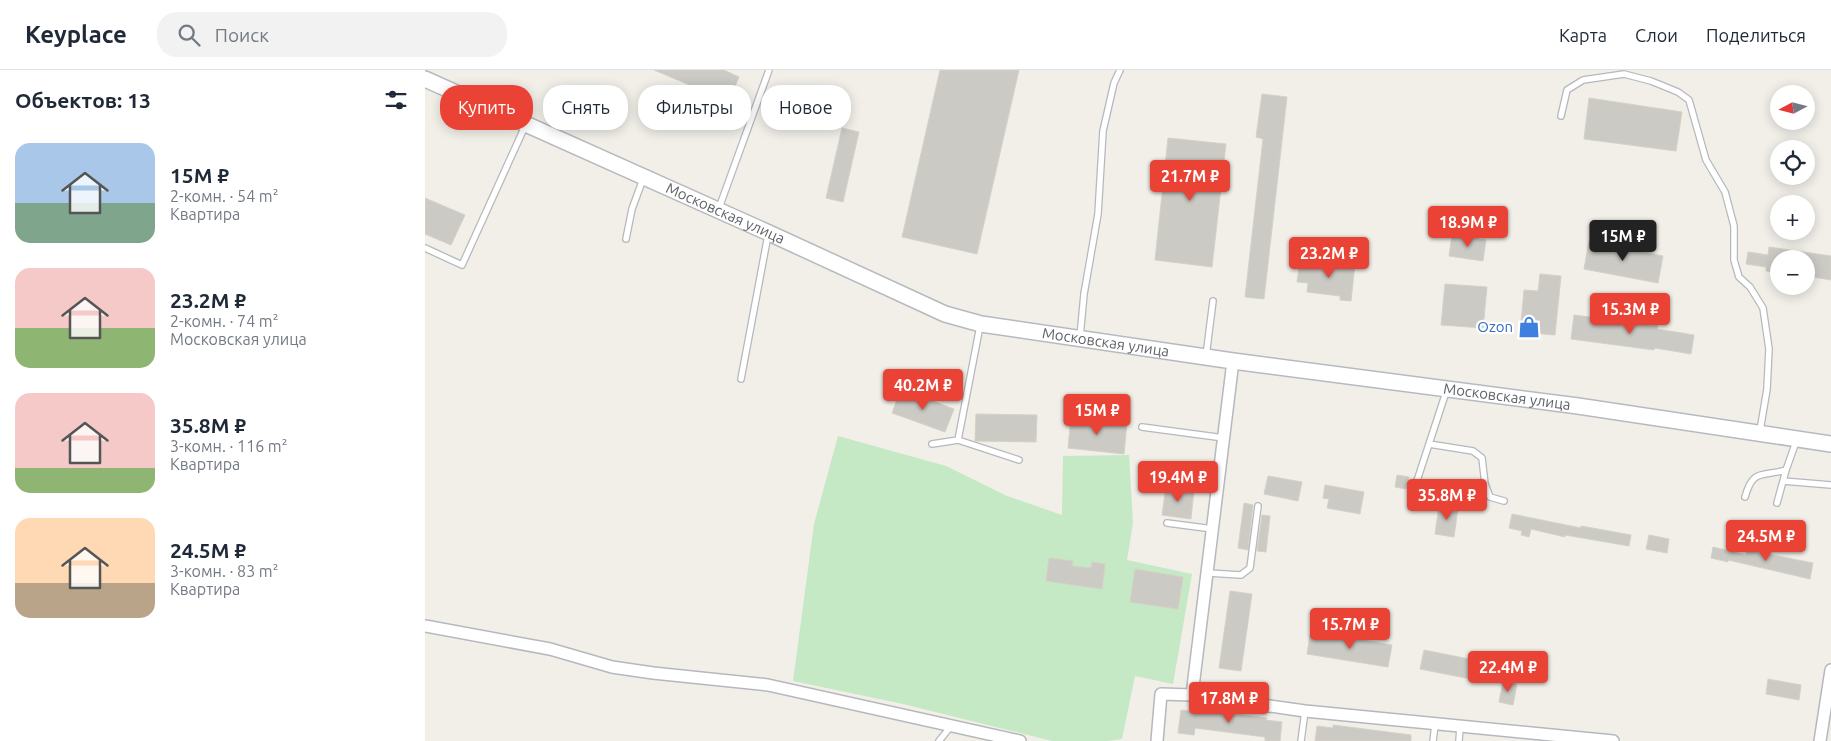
<!DOCTYPE html>
<html lang="ru">
<meta charset="utf-8">
<style>
:root{--surface:#fff;--page:#f2f2f3;--text:#1f2937;--muted:#747a83;--line:#e0e1e3;--accent:#ea4335}
body{margin:0;font-family:Ubuntu,sans-serif;background:var(--page);color:var(--text);height:100vh;display:flex;flex-direction:column;font-size:19px;white-space:nowrap}
*{box-sizing:border-box;margin:0}
p{font-size:16px;color:var(--muted)}
.icon{flex:none;width:28px;height:28px;fill:none;stroke:currentColor;stroke-width:2;stroke-linecap:round;stroke-linejoin:round}
.map{position:relative;flex:1;overflow:hidden}
.drawer{display:flex;flex-direction:column;background:var(--surface);width:425px}
.drawer>*{flex:none}
.banner{position:absolute;left:15px;top:15px;width:475px;height:45px;display:flex;gap:10px}
.needle{width:32px;rotate:263deg}
.tools{position:absolute;left:1345px;top:15px;display:grid;gap:10px}
.tools a{display:grid;place-items:center;width:45px;height:45px;border-radius:50%;background:var(--surface);box-shadow:0 2px 12px #0003;font-size:25px}
.price{position:absolute;translate:-50% -42px;padding:0 11px;border-radius:5px;background:var(--accent);color:#fff;font-size:16px;line-height:32px;filter:drop-shadow(0 1px 2px #0008)}
.price::after{content:'';position:absolute;left:50%;top:30px;width:15px;height:11px;margin-left:-8px;background:inherit;clip-path:polygon(0 0,100% 0,50% 100%)}
.price.selected{background:#222;color:#fff}
ul{padding:0;list-style:none}
li{display:flex;align-items:center;gap:15px;height:125px;padding:0 15px}
li span{display:grid;place-items:center;flex:none;width:140px;height:100px;border-radius:15px;color:#555}
li>.icon{margin-inline-start:auto}
span .icon{width:60px;height:60px;fill:#fffc;stroke-width:1}
li b{font-size:21px}
h2{display:flex;justify-content:space-between;align-items:center;height:60px;padding:0 15px;font-size:21px}
.tag{padding:0 18px;border-radius:20px;background:var(--surface);box-shadow:0 2px 12px #0003;font-size:18px;line-height:45px}
.tag.selected{background:var(--accent);color:#fff}
header{display:flex;align-items:center;gap:30px;box-sizing:border-box;height:70px;padding:0 25px;background:var(--surface);border-bottom:1px solid var(--line)}
header strong{font-size:24px}
nav{display:flex;gap:28px;margin-inline-start:auto;font-size:18px}
.search{width:350px;height:45px;background:var(--page);display:flex;align-items:center;gap:12px;box-sizing:border-box;padding:0 18px;border-radius:20px;color:var(--muted);font-size:19px}
main{display:flex;flex:1;min-height:0}
.map>svg:first-child{display:block}
.green{fill:#c5e8c5}
.building{fill:#cccac5;stroke:#d6d1c6}
.lines{fill:none;stroke-linecap:round;stroke-linejoin:round}
.lane-casing{stroke:#b5b8bc;stroke-width:8}
.street-casing{stroke:#b5b8bc;stroke-width:14}
.secondary-casing{stroke:#b6babf;stroke-width:18}
.lane{stroke:#fff;stroke-width:5.5}
.street{stroke:#fff;stroke-width:11}
.secondary{stroke:#fff;stroke-width:15}
.labels{text-anchor:middle;stroke-width:4.5;stroke-linejoin:round;paint-order:stroke}
.street-label{font-size:15px;fill:#5f6368;stroke:#fff}
.shop-label{font-size:15px;fill:#366cbe;stroke:#fff;text-anchor:end}
</style>
<header>
<strong>Keyplace</strong>
<div class="search"><svg class="icon" aria-label="search" viewBox="0 0 24 24"><circle cx="10" cy="10" r="6"/><path d="M15 15l6 6"/></svg>Поиск</div>
<nav><a>Карта</a><a>Слои</a><a>Поделиться</a></nav>
</header>
<main>
<section class="drawer">
<h2>Объектов: 13<svg class="icon" aria-label="filters" viewBox="0 0 24 24"><path d="M4 7h16M4 17h16"/><circle cx="9" cy="7" r="2"/><circle cx="15" cy="17" r="2"/></svg></h2>
<ul>
<li><span style="background:linear-gradient(#a9c7e8 60%,#7fa58c 0)"><svg class="icon" aria-label="home" viewBox="0 0 24 24"><path d="M3 11l9-7 9 7M6 9v11h12V9"/></svg></span><div><b>15M ₽</b><p>2-комн. · 54 m²</p><p>Квартира</p></div></li>
<li><span style="background:linear-gradient(#f6c9c9 60%,#8fb573 0)"><svg class="icon" aria-label="home" viewBox="0 0 24 24"><path d="M3 11l9-7 9 7M6 9v11h12V9"/></svg></span><div><b>23.2M ₽</b><p>2-комн. · 74 m²</p><p>Московская улица</p></div></li>
<li><span style="background:linear-gradient(#f6c9c9 75%,#8fb573 0)"><svg class="icon" aria-label="home" viewBox="0 0 24 24"><path d="M3 11l9-7 9 7M6 9v11h12V9"/></svg></span><div><b>35.8M ₽</b><p>3-комн. · 116 m²</p><p>Квартира</p></div></li>
<li><span style="background:linear-gradient(#ffd9b3 65%,#b9a48a 0)"><svg class="icon" aria-label="home" viewBox="0 0 24 24"><path d="M3 11l9-7 9 7M6 9v11h12V9"/></svg></span><div><b>24.5M ₽</b><p>3-комн. · 83 m²</p><p>Квартира</p></div></li>
</ul>
</section>
<div class="map">
<svg width="1406" height="671" viewBox="0 0 1406 671">
<rect width="100%" height="100%" fill="#f1efe8"/>
<path class="green" d="M413 366 521 396 582 426 637 445 638 386 704 385 708 453 702 490 767 504 748 614 710 606 697 669 683 671H627L478 634 368 611 389 454Z"/>
<path class="building" d="M229 0H299L314 7 305 28 310 30 306 40 286 32 288 25Z
M515 0H594L552 184 477 167Z
M837 24 862 27 839 229 820 227 838 69 831 67Z
M1164 28 1257 42 1251 81 1159 69Z
M417 58 434 62 418 132 401 128Z
M743 68 801 74 787 197 730 190Z
M0 128 40 145 26 175 0 164Z
M1027 165 1061 170 1058 191 1024 186Z
M1164 171 1238 186 1233 213 1159 199Z
M1344 177 1406 186V210L1381 206V189H1354V203L1341 201V197L1321 194 1323 182 1343 185Z
M887 190 930 194 926 231 915 230V226L882 222 883 213 872 212 874 198 886 199Z
M1115 204 1136 206 1130 265 1095 262 1099 220 1113 221Z
M1020 214 1062 217 1058 258 1016 255Z
M1149 245 1233 256 1232 259 1269 265 1266 284 1230 278 1229 280 1146 269Z
M476 319 529 339 520 362 467 343Z
M551 344 612 345 611 372 550 371Z
M646 347 702 353 699 384 643 378Z
M972 405 984 407 981 419 970 417Z
M843 406 877 412 873 431 839 424Z
M900 415 939 422 935 444 902 438 904 429 898 428Z
M741 416 769 420 766 449 737 445Z
M819 433 828 435 823 480 813 478Z
M1014 435 1033 438 1029 467 1010 464Z
M1087 444 1156 458V456L1206 465 1204 476 1140 465V467L1106 459 1104 467 1096 465 1097 461 1084 458Z
M837 445 845 446 841 482 832 481Z
M1224 465 1244 469 1242 483 1221 479Z
M1288 477 1321 485 1322 480 1388 493 1385 509 1303 490V492L1286 488Z
M624 488 648 491 647 496 666 498 667 492 680 494 677 519 621 511Z
M710 499 758 507 753 539 705 532Z
M805 521 827 524 816 601 794 598Z
M896 563 967 575 963 597 882 584 885 565 896 567Z
M999 580 1054 591 1051 610 995 599Z
M1343 609 1376 615 1374 630 1341 624Z
M1078 612 1092 614 1088 635 1074 632Z
M772 639 842 648 841 650 857 652 855 671H840V667L770 658 769 665 753 663 756 640 772 642Z
M908 655 986 665V671H890L892 656 908 658Z"/>
<g class="lines">
<g class="lane-casing">
<path id="lane" d="M1136 46 1142 20 1158 10 1199 4 1226 11 1253 22 1264 30 1281 90 1300 122 1309 156V190L1314 207 1325 217 1338 238 1344 279 1342 319 1335 361
M294 138 344 0
M201 169 207 139 218 109
M0 178 37 195 101 54
M655 267 659 224 673 144 678 61 689 13 695 0
M781 286 788 231
M316 309 343 165
M717 357 799 368
M533 370 594 390
M507 374 533 370 555 256
M1004 374 1048 381 1057 388 1060 414 1065 427 1079 431
M1358 411 1406 415
M987 426 1022 319
M1320 427C1328 398 1337 407 1361 400L1372 369
M1352 433 1361 400
M742 453 788 459
M783 503 816 505 825 498 833 436
M514 671 527 655
M876 671 880 641
M1008 671 1010 655
M1034 671 1035 657"/>
</g>
<g class="street-casing">
<path id="street" d="M0 556 125 579 187 597 228 603 343 615 595 671
M767 625 808 291
M732 671 736 624 767 625 880 641 1188 671
M1395 671 1406 600"/>
</g>
<g class="secondary-casing">
<g id="secondary">
<path id="s1" d="M0 9 344 163 520 244 556 254 808 291 1153 336 1406 374"/>
</g>
</g>
<use href="#lane" class="lane"/>
<use href="#street" class="street"/>
<use href="#secondary" class="secondary"/>
</g>
<defs>
<g id="shop-bare" transform="scale(1.725)"><path d="M-5-2.5h2.3a2.7 3.5 0 0 1 5.4 0H5L5.5 6h-11ZM-1.5-2.5h3a1.5 2.3 0 0 0-3 0Z" fill="#3f7fe0" stroke="#fff" stroke-width="2.5" paint-order="stroke"/></g>
</defs>
<g fill-rule="evenodd">
<use href="#shop-bare" x="1104" y="257"/>
</g>
<g class="labels">
<g class="street-label">
<text dy="5" stroke="none"><textPath href="#s1" startOffset="329">Московская улица</textPath></text>
<text dy="5" stroke="none"><textPath href="#s1" startOffset="734">Московская улица</textPath></text>
<text dy="5" stroke="none"><textPath href="#s1" startOffset="1139">Московская улица</textPath></text>
</g>
<g class="shop-label">
<text x="1088" y="262">Ozon</text>
</g>
</g>
</svg>
<div class="tools">
<a><svg class="needle" viewBox="-14 -14 28 28"><path d="M0-13l5 13h-10z" fill="#e53935"/><path d="M0 13l5-13h-10z" fill="#747a83"/></svg></a>
<a><svg class="icon" aria-label="locate" viewBox="0 0 24 24"><circle cx="12" cy="12" r="6"/><path d="M12 2v4M12 18v4M2 12h4M18 12h4"/></svg></a>
<a>+</a>
<a>−</a>
</div>
<b class="price" style="left:765px;top:132px">21.7M ₽</b>
<b class="price" style="left:1043px;top:178px">18.9M ₽</b>
<b class="price selected" style="left:1198px;top:192px">15M ₽</b>
<b class="price" style="left:904px;top:209px">23.2M ₽</b>
<b class="price" style="left:1205px;top:265px">15.3M ₽</b>
<b class="price" style="left:498px;top:341px">40.2M ₽</b>
<b class="price" style="left:672px;top:366px">15M ₽</b>
<b class="price" style="left:753px;top:433px">19.4M ₽</b>
<b class="price" style="left:1022px;top:451px">35.8M ₽</b>
<b class="price" style="left:1341px;top:492px">24.5M ₽</b>
<b class="price" style="left:925px;top:580px">15.7M ₽</b>
<b class="price" style="left:1083px;top:623px">22.4M ₽</b>
<b class="price" style="left:804px;top:654px">17.8M ₽</b>
<div class="banner">
<a class="tag selected">Купить</a>
<a class="tag">Снять</a>
<a class="tag">Фильтры</a>
<a class="tag">Новое</a>
</div>
</div>
</main>
